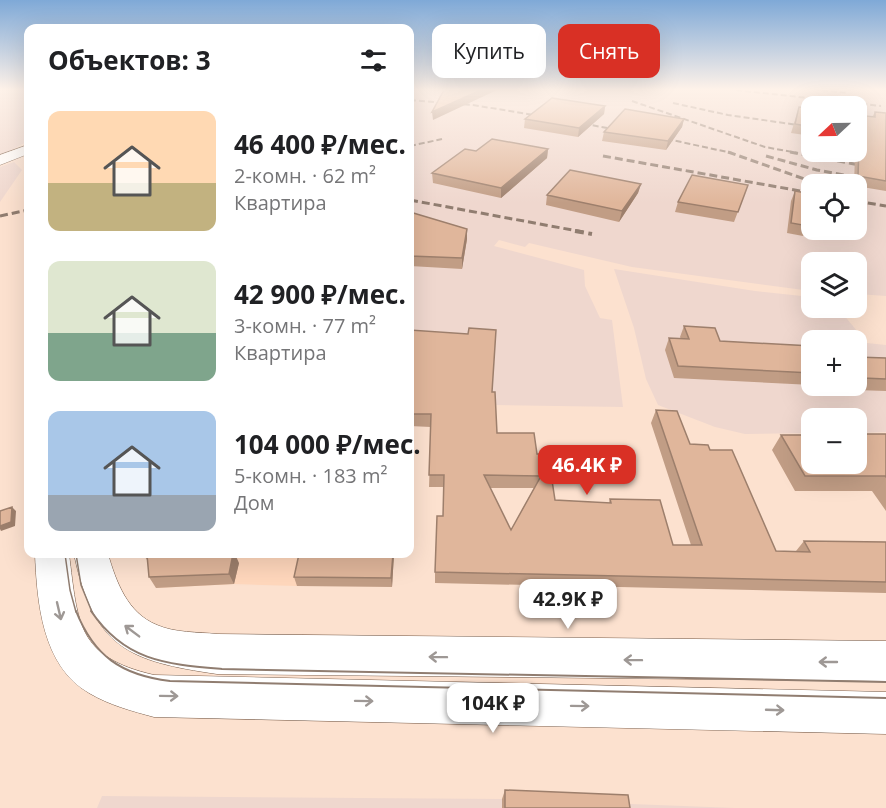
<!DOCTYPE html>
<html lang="ru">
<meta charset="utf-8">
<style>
:root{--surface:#fff;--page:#f2f2f2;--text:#202124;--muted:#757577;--accent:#d93025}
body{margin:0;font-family:"Open Sans",sans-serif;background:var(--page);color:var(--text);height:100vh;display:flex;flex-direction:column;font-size:22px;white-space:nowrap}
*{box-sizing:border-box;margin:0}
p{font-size:20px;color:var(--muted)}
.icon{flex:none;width:33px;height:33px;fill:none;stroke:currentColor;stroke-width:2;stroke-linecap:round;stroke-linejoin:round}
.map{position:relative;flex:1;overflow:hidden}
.sheet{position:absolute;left:24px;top:24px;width:390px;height:534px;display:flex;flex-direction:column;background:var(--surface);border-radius:12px;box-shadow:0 6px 24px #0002}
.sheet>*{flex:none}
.hud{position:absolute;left:432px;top:24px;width:363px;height:54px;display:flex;gap:12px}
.needle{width:39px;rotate:248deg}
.tools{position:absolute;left:801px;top:96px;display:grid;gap:12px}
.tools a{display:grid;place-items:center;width:66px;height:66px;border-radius:12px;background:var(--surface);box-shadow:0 6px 24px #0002;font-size:30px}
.price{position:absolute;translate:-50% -51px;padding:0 14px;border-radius:12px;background:#fff;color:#222;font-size:20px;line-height:39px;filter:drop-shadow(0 2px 3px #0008)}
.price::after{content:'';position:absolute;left:50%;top:36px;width:18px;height:14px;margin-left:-9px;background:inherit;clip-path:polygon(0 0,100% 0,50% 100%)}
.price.active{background:var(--accent);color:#fff}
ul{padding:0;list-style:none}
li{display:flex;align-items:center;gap:18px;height:150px;padding:0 24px}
li span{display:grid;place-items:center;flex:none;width:168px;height:120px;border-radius:12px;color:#555}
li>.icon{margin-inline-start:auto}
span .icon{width:72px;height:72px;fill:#fffc;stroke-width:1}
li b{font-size:26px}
h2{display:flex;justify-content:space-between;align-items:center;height:72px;padding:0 24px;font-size:26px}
.pill{padding:0 21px;border-radius:12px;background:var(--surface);box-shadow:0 6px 24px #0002;font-size:21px;line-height:54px}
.pill.active{background:var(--accent);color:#fff}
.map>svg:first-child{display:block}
.built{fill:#ffd7bc}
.industrial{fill:#efd7ce;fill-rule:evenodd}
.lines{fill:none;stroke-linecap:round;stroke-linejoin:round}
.secondary-casing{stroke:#755946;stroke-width:1}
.secondary{fill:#fff;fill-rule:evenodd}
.tram-far1{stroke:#907d70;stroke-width:1.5}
.tram{stroke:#907d70;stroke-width:2}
.rail-far2{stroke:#907d70;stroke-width:2;stroke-dasharray:6 3;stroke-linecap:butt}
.rail-far1{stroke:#907d70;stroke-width:3;stroke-dasharray:8 4;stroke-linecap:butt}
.rail{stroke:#907d70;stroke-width:4;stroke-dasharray:9 4.5;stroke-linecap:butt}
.wall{fill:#c19d85;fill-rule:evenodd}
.shaded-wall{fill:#9d7f6c}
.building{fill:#e0b69b;stroke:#9d7f6c;stroke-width:1.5;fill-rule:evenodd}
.oneway{stroke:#9e9895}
</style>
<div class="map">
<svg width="886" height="808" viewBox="0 0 886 808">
<rect width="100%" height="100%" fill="#fce1cf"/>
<path class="built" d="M151 554H304L297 586 234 584 156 588Z"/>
<path class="industrial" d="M0 90H28V141L0 156Z
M410 90H886V296L857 294 856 262H812L811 291 632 267 529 243 525 247 499 240 494 246 584 270 585 286 600 318 612 320 623 407 494 405 495 428 410 426ZM812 106H856V152H812ZM812 184H856V230H812Z
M14 162 22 170 0 202V167Z
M614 269 755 291 811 297 812 308H838L867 343 886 345V432L857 433 856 418H812L811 433 745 434 715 427 658 405 646 379 634 328ZM812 340H856V386H812Z
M102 796 502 799 735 808H97Z"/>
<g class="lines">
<g class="secondary-casing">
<path id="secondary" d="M28 145V154L0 165V155Z
M35 554H69C78 623 76 657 154 675L886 692V734L154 717C132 711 109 705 89 693 42 666 37 602 35 554Z
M74 554H108C116 581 127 613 157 625 175 633 198 632 217 634L886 641V681L217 674C128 661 94 648 74 554Z"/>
</g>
<use href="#secondary" class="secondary"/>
<path class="tram-far1" d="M65 554 70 590 76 612
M76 554 81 585 92 612"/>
<path class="tram" d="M76 611C94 656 121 675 170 681L886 698
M91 611C125 661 165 664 222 669L886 682"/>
<path class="rail-far2" d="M736 90 881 106
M822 90 847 93
M410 100 473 105 546 117
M632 101 765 147 798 153
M673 103 728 115 812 127
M575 122 623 131
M658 137 732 153
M410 146 442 139"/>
<path class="rail-far1" d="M728 152 813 182
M790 152 886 170
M603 156 812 193
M766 156 817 170 886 183
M410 200 583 232
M856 201 886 206
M0 216 28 210"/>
<path class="rail" d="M575 231 592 234"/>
</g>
<path class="wall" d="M605 106 604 114 578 137 524 128 525 119Z
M799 107 812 108V136L791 133Z
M875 112 886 113V191L856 186V184H854L855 155 842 153V152H856V115L872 117Z
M684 119 682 127 666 150 602 141 604 132Z
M548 149 547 158 501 198 433 183 432 173 476 151Z
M641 184 638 193 619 222 546 205 547 195Z
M748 185 734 222 675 212 678 202Z
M795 191 808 226 803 236 787 233 791 201Z
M410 212 467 229V239L462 269 410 266Z
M684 326 720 341 812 346V385L674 378 665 350 669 338 681 339 680 337Z
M410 330 492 392 497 433 537 454 555 500 609 503 610 499 673 545H691L651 423 656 410 690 444 710 450 776 551H796L804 541 886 542V593L435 583V572L443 516 444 487H429L431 427 410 426ZM490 488H534L511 530Z
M856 357 886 358V391L856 390 854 388 818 386H856Z
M886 434V511L872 491H795L772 450 781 435Z
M144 554H171L172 556 239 563 234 584 156 588 149 577 148 561 144 556Z
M299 554H394L392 587 297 586 294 577Z
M505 790 630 808H502V799Z"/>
<path class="shaded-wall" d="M481 90H497L433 120 432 112Z
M605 106 604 114 578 137 579 128Z
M684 119 682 127 666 150 668 141Z
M548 149 547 158 501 198V188Z
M641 184 638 193 619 222 622 211Z
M467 229V239L462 269V258Z
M12 507 16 511 15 526 1 531 0 529V526Z
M233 554H235L239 563 234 584 229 574Z
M393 554H394L392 587 391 578Z"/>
<path class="building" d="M444 90H481L432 112Z
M552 98 605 106 579 128 525 119Z
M799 107 812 108V127L795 124Z
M625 109 684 119 668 141 604 132Z
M875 112 886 113V181L858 176 859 146H856V115L875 117Z
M492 139 548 149 501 188 432 173 465 149 476 151Z
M570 170 641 184 622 211 547 195Z
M692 175 748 185 738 212 678 202Z
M795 191 812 194V201L808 226 791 223Z
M410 212 467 229 462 258 410 256Z
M684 326 715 328 720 341 812 346V373L678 366 669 338 689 339Z
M469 328 496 330 492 392H495L497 433H534L537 454H548L555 500 611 503 610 499 660 500 673 545H702L656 410 677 411 690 444 708 445 710 450H732L776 551 810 552 804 541 886 542V582L435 572 437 516H443L444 475H429L431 414H410V330L468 334ZM484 475 541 476 511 530Z
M856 357 886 358V379L863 378 862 376H856Z
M856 434H886V477L885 476H805L781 435H812V464H856Z
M12 507 11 522 0 526V511Z
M144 554H165V556L206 554H233L229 574 149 577 147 555 144 556Z
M299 554H393L391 578 294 577Z
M505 790 628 795 630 808H505Z"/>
<defs><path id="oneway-shaft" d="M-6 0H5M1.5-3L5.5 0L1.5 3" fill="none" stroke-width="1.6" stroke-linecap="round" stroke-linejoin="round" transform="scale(1.5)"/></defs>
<g class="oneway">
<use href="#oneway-shaft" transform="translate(59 611) rotate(77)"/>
<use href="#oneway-shaft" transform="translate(132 631) rotate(-143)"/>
<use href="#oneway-shaft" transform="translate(438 657) rotate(-179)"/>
<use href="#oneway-shaft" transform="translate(633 660) rotate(-179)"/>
<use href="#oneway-shaft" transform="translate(828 662) rotate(180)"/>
<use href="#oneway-shaft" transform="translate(169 696) rotate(1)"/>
<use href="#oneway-shaft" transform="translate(364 701) rotate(1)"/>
<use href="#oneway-shaft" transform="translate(580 706) rotate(1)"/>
<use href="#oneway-shaft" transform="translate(775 710) rotate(2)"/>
</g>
<linearGradient id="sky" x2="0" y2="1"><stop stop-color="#7fa9d7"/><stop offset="0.44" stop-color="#fef2e9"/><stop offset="1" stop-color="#fef2e9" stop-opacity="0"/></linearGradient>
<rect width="886" height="203" fill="url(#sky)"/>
</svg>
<div class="tools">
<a><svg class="needle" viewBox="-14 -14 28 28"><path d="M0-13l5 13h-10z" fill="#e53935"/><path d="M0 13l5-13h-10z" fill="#757577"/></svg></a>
<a><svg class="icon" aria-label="locate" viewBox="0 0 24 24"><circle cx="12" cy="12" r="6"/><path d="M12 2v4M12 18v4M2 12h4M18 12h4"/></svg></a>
<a><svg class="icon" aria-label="layers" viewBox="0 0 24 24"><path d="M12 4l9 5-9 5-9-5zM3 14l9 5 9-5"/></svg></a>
<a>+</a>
<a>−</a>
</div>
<b class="price active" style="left:587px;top:496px">46.4K ₽</b>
<b class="price" style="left:568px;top:630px">42.9K ₽</b>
<b class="price" style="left:493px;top:734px">104K ₽</b>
<div class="hud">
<a class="pill">Купить</a>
<a class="pill active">Снять</a>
</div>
<section class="sheet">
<h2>Объектов: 3<svg class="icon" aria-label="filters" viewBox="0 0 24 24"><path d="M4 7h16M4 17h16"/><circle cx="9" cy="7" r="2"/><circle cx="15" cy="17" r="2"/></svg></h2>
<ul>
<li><span style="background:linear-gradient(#ffd9b3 60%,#c2b280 0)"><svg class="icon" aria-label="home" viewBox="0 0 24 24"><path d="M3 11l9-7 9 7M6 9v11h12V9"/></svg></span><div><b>46 400 ₽/мес.</b><p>2-комн. · 62 m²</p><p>Квартира</p></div></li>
<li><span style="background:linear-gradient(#dfe7d0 60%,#7fa58c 0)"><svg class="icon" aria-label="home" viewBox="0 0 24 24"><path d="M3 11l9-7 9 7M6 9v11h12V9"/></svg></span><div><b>42 900 ₽/мес.</b><p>3-комн. · 77 m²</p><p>Квартира</p></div></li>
<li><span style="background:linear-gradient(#a9c7e8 70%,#9aa5b1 0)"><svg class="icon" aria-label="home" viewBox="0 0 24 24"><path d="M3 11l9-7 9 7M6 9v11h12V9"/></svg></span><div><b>104 000 ₽/мес.</b><p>5-комн. · 183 m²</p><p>Дом</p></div></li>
</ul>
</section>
</div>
